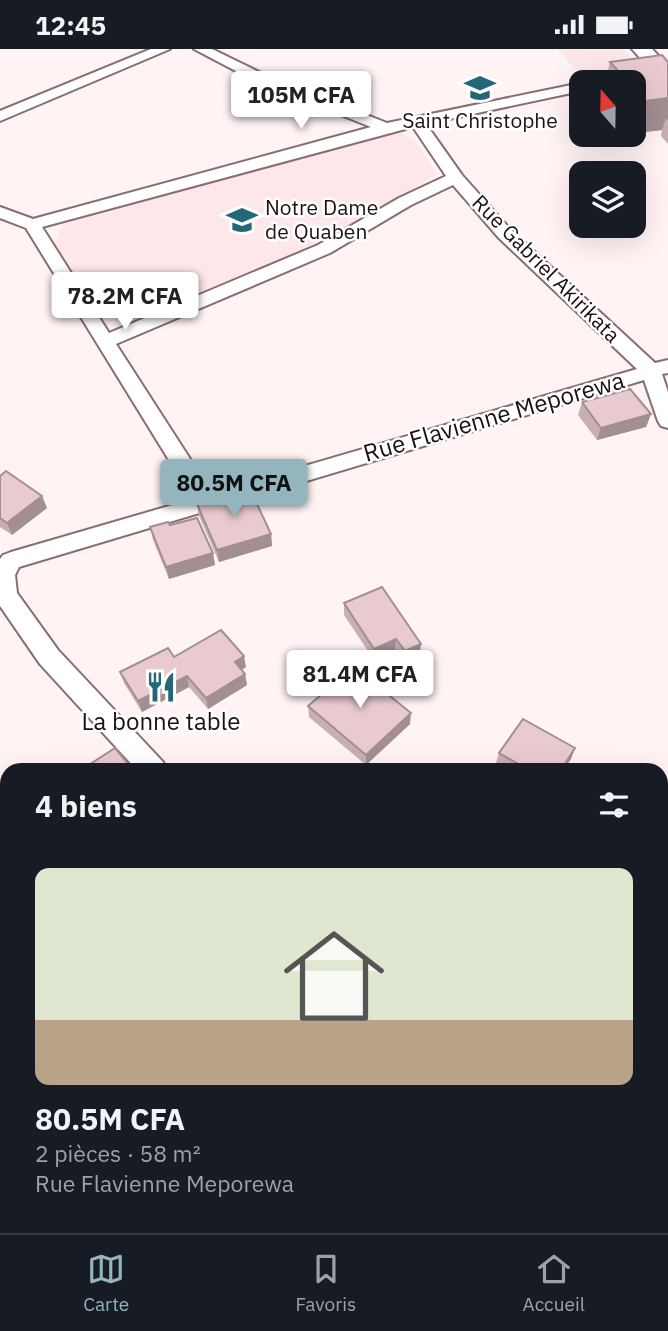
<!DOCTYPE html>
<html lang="fr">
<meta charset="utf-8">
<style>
:root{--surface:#171b24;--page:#242831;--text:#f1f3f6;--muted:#9ea1a6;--line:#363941;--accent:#94b4be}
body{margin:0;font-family:"IBM Plex Sans",sans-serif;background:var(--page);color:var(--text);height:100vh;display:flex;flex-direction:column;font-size:26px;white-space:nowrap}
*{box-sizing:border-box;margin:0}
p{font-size:23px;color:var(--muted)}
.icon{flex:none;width:38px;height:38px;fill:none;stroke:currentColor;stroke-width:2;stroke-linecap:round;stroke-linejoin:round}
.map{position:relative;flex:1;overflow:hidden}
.details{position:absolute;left:0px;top:714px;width:668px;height:471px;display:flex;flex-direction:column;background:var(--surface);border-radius:21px 21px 0 0;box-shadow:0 7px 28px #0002}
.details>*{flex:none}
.needle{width:46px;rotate:340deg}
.fabs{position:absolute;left:569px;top:21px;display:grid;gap:14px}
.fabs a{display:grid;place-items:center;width:77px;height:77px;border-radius:14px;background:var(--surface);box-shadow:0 7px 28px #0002;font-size:35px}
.price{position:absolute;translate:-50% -60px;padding:0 16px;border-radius:7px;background:#fff;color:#222;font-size:23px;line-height:46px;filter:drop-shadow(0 2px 4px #0008)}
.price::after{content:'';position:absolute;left:50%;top:42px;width:21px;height:16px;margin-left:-10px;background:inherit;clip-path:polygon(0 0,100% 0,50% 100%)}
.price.active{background:var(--accent);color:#111}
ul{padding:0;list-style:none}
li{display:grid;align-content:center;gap:14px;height:371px;padding:0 35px}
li+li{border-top:2px solid var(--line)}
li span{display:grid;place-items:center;height:217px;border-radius:14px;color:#555}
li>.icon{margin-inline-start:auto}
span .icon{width:126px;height:126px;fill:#fffc;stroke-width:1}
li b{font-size:30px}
h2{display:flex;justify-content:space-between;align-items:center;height:84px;padding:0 35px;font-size:30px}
.status{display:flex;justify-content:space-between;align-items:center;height:49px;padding:0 35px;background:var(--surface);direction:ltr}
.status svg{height:19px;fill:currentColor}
.tab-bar{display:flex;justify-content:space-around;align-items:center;height:98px;border-top:2px solid var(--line);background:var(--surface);font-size:19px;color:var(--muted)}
.tab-bar a{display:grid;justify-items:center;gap:4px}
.tab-bar .active{color:var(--accent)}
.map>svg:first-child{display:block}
.built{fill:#fee7e9}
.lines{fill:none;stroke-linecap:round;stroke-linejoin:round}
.minor-casing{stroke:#886e71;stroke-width:4}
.secondary-casing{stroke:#886e71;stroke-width:4}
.primary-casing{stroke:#d6d4d5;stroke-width:4}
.minor{fill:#fff;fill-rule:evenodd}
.secondary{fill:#fff;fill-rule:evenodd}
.primary{fill:#e5acb5;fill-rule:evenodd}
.wall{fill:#c8afb2}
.shaded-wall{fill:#a38e91}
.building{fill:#e9cbcf;stroke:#a38e91;stroke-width:2}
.labels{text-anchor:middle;stroke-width:5;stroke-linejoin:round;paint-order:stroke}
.far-poi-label{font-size:21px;fill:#1b1113;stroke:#fff}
.far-street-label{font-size:21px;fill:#1b1113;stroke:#fff}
.street-label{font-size:24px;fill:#1b1113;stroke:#fff}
.poi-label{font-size:24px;fill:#1b1113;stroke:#fff}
</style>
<div class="status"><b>12:45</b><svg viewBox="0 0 49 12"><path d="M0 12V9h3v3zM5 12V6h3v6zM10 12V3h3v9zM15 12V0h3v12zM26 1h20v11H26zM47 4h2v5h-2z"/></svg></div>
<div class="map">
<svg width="668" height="1184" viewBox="0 0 668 1184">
<rect width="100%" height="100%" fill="#fff3f4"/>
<path class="built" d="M557 0H624L638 15 633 22 585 31Z
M397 83 414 90 437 125 325 192 136 273 109 272 53 198 63 175Z"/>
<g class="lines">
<g class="minor-casing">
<path id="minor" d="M151 0H170L0 72V62Z
M194 0H212L261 24 387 74 581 34V42L426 75 462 126 510 180 655 314 668 311V324L662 325 668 343V379L661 377 658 372 644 331 19 518 15 526 17 544 58 601 163 713 167 721H137L40 615 0 557V510L3 506 11 503 193 450 26 179 0 169V158L33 170 371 78 251 30ZM413 78 446 127 399 149 318 196 109 284 42 178ZM453 136 498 188 637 320 212 444 116 295 330 204 411 156Z
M662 1124 668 1126V1162L662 1160Z"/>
</g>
<g class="secondary-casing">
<path id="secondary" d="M632 0H652L668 17V34L661 32Z"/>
</g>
<g class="primary-casing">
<path id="primary" d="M0 1119 7 1122V1178H23L7 1184 0 1181Z"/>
</g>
<use href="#minor" class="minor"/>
<use href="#secondary" class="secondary"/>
<use href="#primary" class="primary"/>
</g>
<path class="wall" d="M610 13H668V95L661 87 662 81 636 84 634 81V33H605Z
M582 353 651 365 646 378 597 391 578 366Z
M0 427 42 447 47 459 12 486 0 478Z
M197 455 271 485 272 497 219 513 199 467Z
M170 476 213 504 215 516 169 530 153 491 150 478Z
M344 554 421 595 419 607 404 614 395 602 374 611 344 566Z
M246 618 242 621 245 625 247 636 208 660 189 638 142 663 124 634 120 623Z
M308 657 410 675 366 716 309 668Z
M499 704 571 710 563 721H508L496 714Z"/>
<path class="shaded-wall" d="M668 49V72L666 69 662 81 636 84 645 52Z
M651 365 646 378 597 391 601 379Z
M42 447 47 459 12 486 7 474Z
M271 485 272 497 219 513 217 501Z
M213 504 215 516 169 530 166 518Z
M396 590 395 602 374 611V600Z
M421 595 419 607 404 614 405 602Z
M244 607 246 618 236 624 235 613Z
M245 625 247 636 208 660 206 649Z
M187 627 189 638 142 663 138 652Z
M411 664 410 675 366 716V706Z
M575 699 571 710 563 721H561Z"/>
<path class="building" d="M662 6 668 13V49L645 52 634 39V33H628L610 13Z
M630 340 651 365 601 379 582 353Z
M6 422 42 447 7 474 0 469V427Z
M250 440 271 485 217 501 197 455Z
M197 469 213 504 166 518 150 478 168 473 170 476Z
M382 538 421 595 405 602 396 590 374 600 344 554Z
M221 581 244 607 235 613 245 625 206 649 187 627 138 652 120 623 168 599 174 608Z
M354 618 411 664 366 706 308 657Z
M523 670 575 699 561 721H529L499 704Z
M115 699 133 721H81Z
M468 716 478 721H465Z
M452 717 459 721H449Z
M289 1178H357L365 1184H285Z"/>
<defs>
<g id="school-bare" transform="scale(2.415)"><path d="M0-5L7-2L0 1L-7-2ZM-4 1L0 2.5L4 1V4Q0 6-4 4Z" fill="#236779" stroke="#fff" stroke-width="2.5" paint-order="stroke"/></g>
<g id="restaurant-bare" transform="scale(2.415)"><path d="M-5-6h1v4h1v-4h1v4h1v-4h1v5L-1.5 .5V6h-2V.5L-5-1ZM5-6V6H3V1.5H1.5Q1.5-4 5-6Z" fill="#236779" stroke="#fff" stroke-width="2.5" paint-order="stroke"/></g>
</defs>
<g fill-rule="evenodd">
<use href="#school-bare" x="480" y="39"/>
<use href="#school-bare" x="242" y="171"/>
<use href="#restaurant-bare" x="161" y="638"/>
</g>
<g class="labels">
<g class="far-poi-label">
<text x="480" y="79">Saint Christophe</text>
<text x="265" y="166" text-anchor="start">Notre Dame<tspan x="265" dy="24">de Quaben</tspan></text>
</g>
<g class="far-street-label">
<text transform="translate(546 220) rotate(45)" y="7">Rue Gabriel Akirikata</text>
</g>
<g class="street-label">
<text transform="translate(494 368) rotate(-16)" y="8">Rue Flavienne Meporewa</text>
</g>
<g class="poi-label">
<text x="161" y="681">La bonne table</text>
</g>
</g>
</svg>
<div class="fabs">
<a><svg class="needle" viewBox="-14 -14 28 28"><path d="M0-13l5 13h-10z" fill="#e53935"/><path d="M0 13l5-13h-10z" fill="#9ea1a6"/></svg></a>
<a><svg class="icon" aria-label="layers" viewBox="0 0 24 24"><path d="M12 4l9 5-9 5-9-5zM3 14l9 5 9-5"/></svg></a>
</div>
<b class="price" style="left:301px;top:82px">105M CFA</b>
<b class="price" style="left:125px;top:283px">78.2M CFA</b>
<b class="price active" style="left:234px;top:470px">80.5M CFA</b>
<b class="price" style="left:360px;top:661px">81.4M CFA</b>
<section class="details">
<h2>4 biens<svg class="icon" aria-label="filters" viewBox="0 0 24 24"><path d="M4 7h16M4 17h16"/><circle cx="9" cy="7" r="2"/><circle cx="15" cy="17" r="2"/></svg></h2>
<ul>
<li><span style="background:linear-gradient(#dfe7d0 70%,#b9a48a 0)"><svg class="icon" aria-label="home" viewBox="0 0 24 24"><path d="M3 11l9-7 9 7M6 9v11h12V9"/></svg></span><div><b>80.5M CFA</b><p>2 pièces · 58 m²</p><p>Rue Flavienne Meporewa</p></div></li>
</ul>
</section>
</div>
<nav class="tab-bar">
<a class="active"><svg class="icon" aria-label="map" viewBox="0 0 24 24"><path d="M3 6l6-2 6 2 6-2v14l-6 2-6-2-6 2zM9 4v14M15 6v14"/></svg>Carte</a>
<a><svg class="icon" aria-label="saved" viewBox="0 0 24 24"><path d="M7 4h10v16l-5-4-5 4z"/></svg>Favoris</a>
<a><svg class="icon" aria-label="home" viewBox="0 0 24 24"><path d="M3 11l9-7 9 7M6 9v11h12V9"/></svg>Accueil</a>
</nav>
